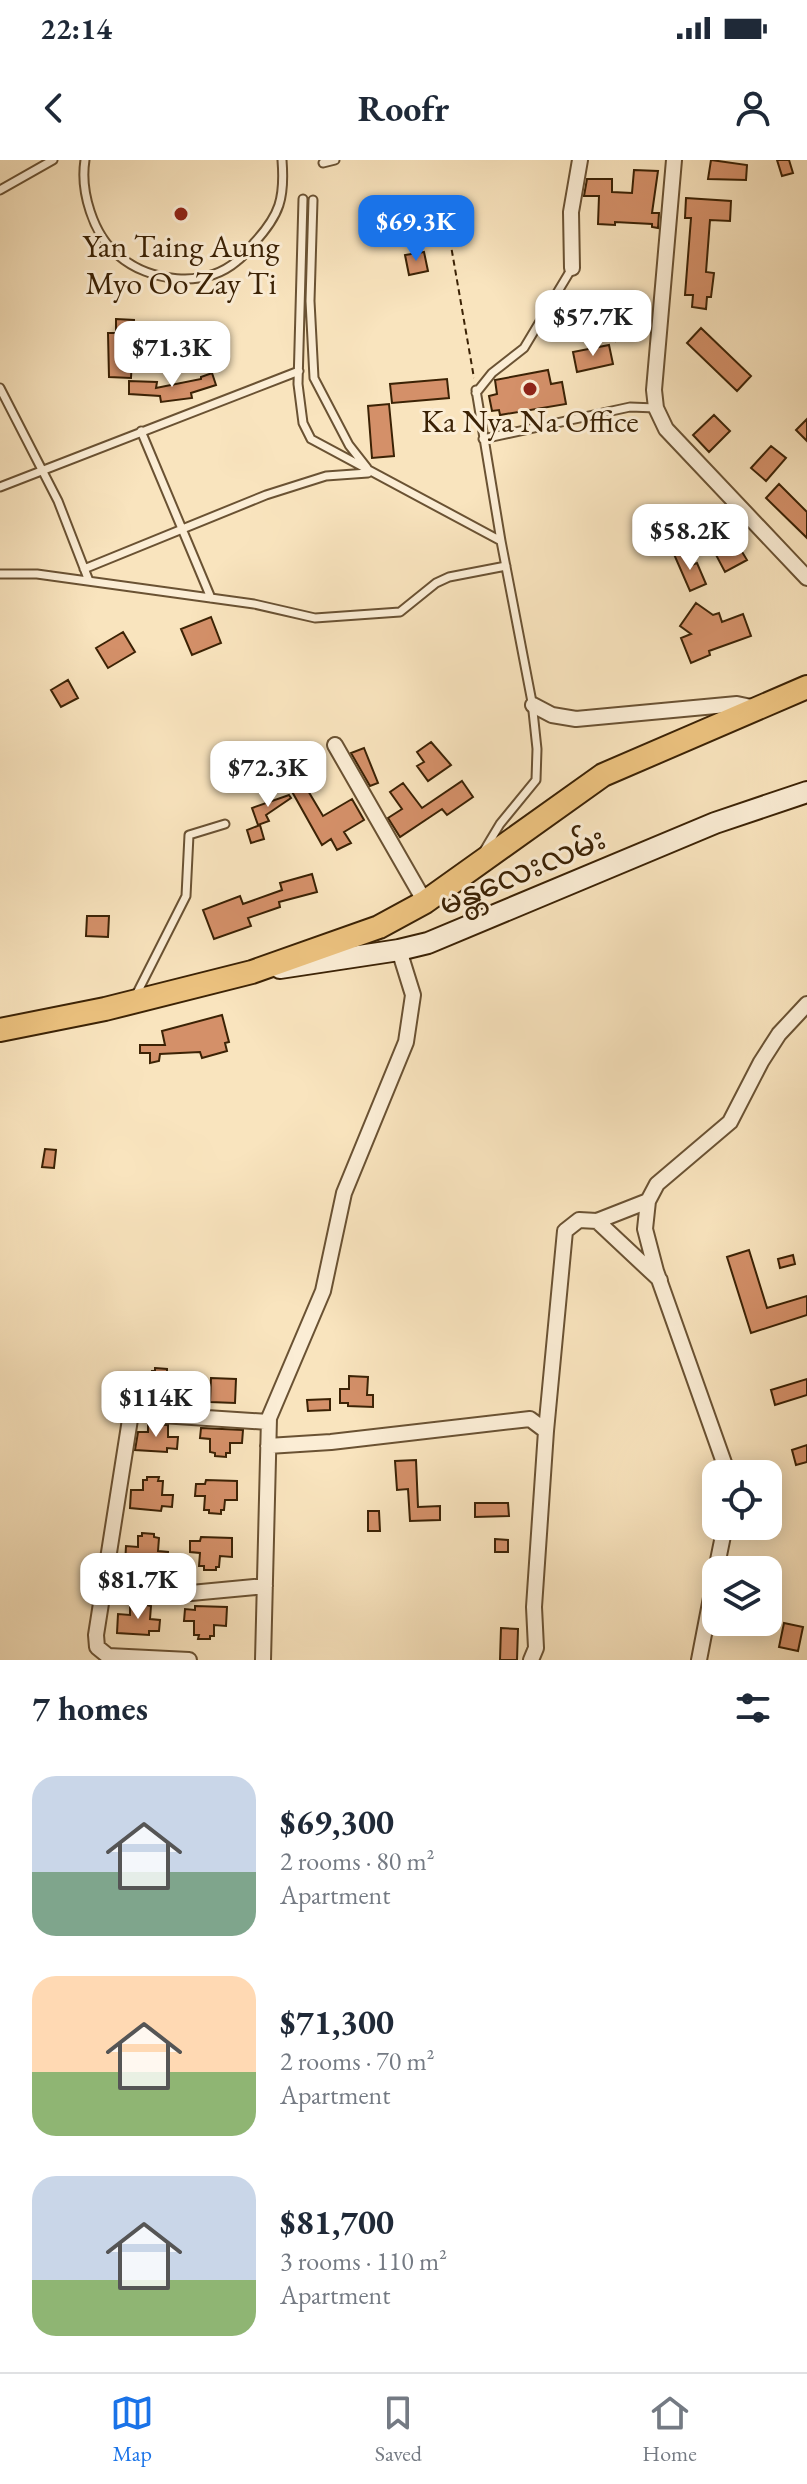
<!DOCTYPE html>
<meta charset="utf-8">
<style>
:root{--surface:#fff;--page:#f2f2f3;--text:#1f2937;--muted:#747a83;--line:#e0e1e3;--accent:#1a73e8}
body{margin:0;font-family:"EB Garamond","Noto Sans Myanmar",serif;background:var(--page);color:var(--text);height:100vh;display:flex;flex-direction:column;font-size:30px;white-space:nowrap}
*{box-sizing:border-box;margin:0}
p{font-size:26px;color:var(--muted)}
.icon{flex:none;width:44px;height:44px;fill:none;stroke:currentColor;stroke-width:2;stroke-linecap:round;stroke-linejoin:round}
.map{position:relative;height:1500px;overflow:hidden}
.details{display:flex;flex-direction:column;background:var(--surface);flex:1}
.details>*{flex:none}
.tools{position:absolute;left:702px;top:1300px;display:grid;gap:16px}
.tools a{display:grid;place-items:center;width:80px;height:80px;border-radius:16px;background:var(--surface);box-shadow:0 4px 20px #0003;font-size:40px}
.price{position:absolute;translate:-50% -68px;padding:0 18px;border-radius:16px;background:#fff;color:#222;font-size:26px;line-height:52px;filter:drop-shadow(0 2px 4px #0008)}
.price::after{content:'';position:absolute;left:50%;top:48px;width:24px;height:18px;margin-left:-12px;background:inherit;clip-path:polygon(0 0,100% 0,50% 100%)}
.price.on{background:var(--accent);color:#fff}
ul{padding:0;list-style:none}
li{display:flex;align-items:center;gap:24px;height:200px;padding:0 32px}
li span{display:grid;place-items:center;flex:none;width:224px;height:160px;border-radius:24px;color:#555}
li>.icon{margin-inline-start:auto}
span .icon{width:96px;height:96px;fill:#fffc;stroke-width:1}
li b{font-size:34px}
h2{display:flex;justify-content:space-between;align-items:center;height:96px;padding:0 32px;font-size:34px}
.status{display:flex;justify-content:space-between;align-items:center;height:56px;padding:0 40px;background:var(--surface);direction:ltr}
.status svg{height:22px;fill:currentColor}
header{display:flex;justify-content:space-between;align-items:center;height:104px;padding:0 32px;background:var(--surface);font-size:36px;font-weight:700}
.menu{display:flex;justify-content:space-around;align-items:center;height:112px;border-top:2px solid var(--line);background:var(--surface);font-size:22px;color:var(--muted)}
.menu a{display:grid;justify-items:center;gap:4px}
.menu .on{color:var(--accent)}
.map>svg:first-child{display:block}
.building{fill:#d49069;stroke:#3b2205;stroke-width:2}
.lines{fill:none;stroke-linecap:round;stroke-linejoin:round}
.lane-casing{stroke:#6a5233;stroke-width:11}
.street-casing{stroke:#6a5233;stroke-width:18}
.secondary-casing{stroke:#3b2205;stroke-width:24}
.primary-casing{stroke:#3b2205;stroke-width:26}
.path{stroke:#3b2205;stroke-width:2;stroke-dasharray:6 4;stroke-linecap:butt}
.lane{stroke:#fbedd5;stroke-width:7}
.street{stroke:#fbedd5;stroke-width:14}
.secondary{stroke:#fbedd5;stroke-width:20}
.primary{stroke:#ecc27f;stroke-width:22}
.poi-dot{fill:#8f2418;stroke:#fbedd5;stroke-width:3}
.labels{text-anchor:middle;stroke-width:6;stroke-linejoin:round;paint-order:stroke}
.poi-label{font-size:32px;fill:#3b2205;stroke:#fbedd5}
.street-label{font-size:32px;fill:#3b2205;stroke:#fbedd5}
</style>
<div class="status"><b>22:14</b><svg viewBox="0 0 49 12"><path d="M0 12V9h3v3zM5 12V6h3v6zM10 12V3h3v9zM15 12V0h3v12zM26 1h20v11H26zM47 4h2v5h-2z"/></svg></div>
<header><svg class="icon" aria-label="back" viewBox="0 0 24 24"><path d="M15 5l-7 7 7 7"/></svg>Roofr<svg class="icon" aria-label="person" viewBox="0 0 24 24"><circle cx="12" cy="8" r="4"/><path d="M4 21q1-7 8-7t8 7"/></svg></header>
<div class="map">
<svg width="807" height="1500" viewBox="0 0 807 1500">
<rect width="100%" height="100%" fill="#f9e4be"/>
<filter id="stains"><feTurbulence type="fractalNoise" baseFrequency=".0025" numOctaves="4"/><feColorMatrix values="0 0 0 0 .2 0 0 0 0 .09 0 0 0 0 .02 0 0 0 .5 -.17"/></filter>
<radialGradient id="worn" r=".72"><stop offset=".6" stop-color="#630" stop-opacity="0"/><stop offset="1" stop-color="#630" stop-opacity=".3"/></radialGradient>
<path class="building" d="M711 0 747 5 746 20 708 19Z
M777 0H789L793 13 782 16Z
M634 10 658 11 652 53H659L658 68 652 67V64L615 62V65L598 64 599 36H584L587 19H612V32L632 33Z
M686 38 731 41 730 61 710 60 706 112 714 113 711 137H707L706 149 692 147 693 135H685L691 58H685Z
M424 92 428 111 409 115 405 95Z
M578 140H589V148H598L600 165 567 167 566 150 578 149Z
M116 159 134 160 131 218 109 217 108 173H116Z
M638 161 641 176 616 181 612 166Z
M701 168 751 216 737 231 687 183Z
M609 185 613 204 577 212 573 192Z
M548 210 551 224 562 222 566 244 500 255 499 250 492 251 489 236 497 234 495 220Z
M212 213 216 225 191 233 192 238 161 242 160 236 129 234V221L157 222 156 228 201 219V217Z
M447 219 449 238 392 243 390 224Z
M389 244 394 296 372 298 368 246Z
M714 255 730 271 709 292 693 275Z
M807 259V281L796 270Z
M771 286 786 298 766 321 751 308Z
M779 324 807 352V378L766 338Z
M730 385 732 388 738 385 747 400 725 412 715 393Z
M679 389 689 406 697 403 706 424 690 431 673 392Z
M696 443 713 455 719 453 722 462 743 454 751 476 709 491 710 495 691 503 681 478 691 474 680 466Z
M211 457 221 483 192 495 181 469Z
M123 472 135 492 108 508 96 488Z
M68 520 78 538 61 547 51 530Z
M431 582 451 605 428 621 417 606 424 602 417 592Z
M364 588 378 623 370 626 351 593Z
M316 612 322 620 307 629 323 656 352 639 364 660 344 672 351 683 337 690 331 679 322 685 290 628Z
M462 621 473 637 447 655 442 649 400 677 388 658 402 649 390 632 403 623 422 648Z
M289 635 291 638 266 655 269 661 258 665 252 648Z
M260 665 264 679 251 683 247 670Z
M312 714 317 732 279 742 280 747 248 758 251 766 214 779 203 750 240 736 243 744 282 730 280 723Z
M87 756H109L108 777 86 776Z
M222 855 229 882 225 883 227 891 202 898 200 892 160 894 159 901 150 903V893H140V885H165L162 871Z
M45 989 56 990 54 1008 42 1007Z
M749 1090 767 1148 807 1136V1155L751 1173 727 1097Z
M793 1095 795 1104 780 1108 778 1099Z
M155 1208 167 1209V1212L172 1213 171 1226 181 1227 180 1238H170V1242H165L164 1245 138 1240 139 1221 151 1222 152 1211H155Z
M349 1216 368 1217 367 1235H373V1247L348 1246V1243H340V1229H349Z
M211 1218 236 1219 235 1243 210 1242Z
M807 1219V1235L775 1245 771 1230Z
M330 1239V1250L308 1251 307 1240Z
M148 1264 168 1265V1277H178L177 1289 167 1288V1292L135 1290 138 1272H148Z
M201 1268 243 1270 242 1283H230V1293H226V1297L215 1296V1293L210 1292V1279L200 1278Z
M807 1285V1302L796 1305 792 1290Z
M416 1300 418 1347 440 1346V1360L410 1361 408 1329 397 1330 395 1301Z
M147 1317H159L158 1321H163L162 1335H173L172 1347 162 1346 161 1351 130 1348 131 1330H143V1320H147Z
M206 1320 237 1321V1340H225L224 1350H221V1354L209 1353V1350H204L205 1336H195L196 1324H205Z
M475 1343H508L509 1356 475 1357Z
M368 1351H379L380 1371H368Z
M142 1373 154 1374V1377L159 1378 158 1391 168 1392 167 1403H157V1407L125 1405 126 1386 138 1387V1376H142Z
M201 1377 232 1378V1397L220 1396 219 1407H216V1410H204V1406H199L200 1393 190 1392V1381H200Z
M495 1379 508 1380V1392H495Z
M134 1441 146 1442V1445L151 1446 150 1459 160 1460 159 1471H149V1475L117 1473 118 1454 130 1455V1444L134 1445Z
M195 1446 227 1447 226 1466 214 1465V1476H210V1479H198L199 1475H194V1461H184L185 1449 195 1450Z
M784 1463 803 1467 798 1491 779 1487Z
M501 1468 518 1469 517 1500H500Z"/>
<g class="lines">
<g class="lane-casing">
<path id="lane" d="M85 0C80 31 93 75 118 95 149 122 204 129 237 101 244 96 249 89 254 83 280 55 285 38 282 0
M323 3 335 0
M0 30 53 0
M303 39 298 224 303 263 311 279 501 381 532 542 537 589 536 620 500 664 485 689
M313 40 310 141 314 218 349 285 367 308
M0 228 58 341 89 421
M476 230 501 381
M476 233 492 213 524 188 572 108
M141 271 211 438
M483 279 630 247 656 248
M0 327 299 211
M84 409 266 335 326 316 368 313
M0 414H37L254 444 315 458 400 452 436 423 449 417 506 406
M135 837 186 736 189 675 225 664"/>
</g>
<g class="street-casing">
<path id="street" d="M674 0 654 230 656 248 666 269 807 418
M572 108 571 52 580 0
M533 545 552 555 576 559 737 544 756 548
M335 585 425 742
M597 1061 648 1041
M268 1286 331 1282 530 1259 546 1271
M728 1314 656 1111 645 1069 648 1041 657 1024 730 962 761 902 779 874 807 844
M107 1406 122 1423 137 1431 191 1433 265 1426
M716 1410 725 1366
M189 1500 108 1496 97 1487 96 1475 131 1253 268 1262
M263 1500 269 1258 323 1131 344 1033 406 882 413 835 399 790
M531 1500 536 1488 534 1447 546 1271 565 1071 579 1060 597 1061 660 1120
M699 1500 716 1412"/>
</g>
<g class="secondary-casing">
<path id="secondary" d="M280 808 399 790 428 783 715 663 807 632"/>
</g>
<g class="primary-casing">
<path id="primary" d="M0 870 105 849 252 812 379 767 425 742 603 615 807 527"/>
</g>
<path class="path" d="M450 80 474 218"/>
<use href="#lane" class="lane"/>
<use href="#street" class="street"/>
<use href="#secondary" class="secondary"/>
<use href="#primary" class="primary"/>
</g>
<g class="poi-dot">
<circle cx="181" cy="54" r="8"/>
<circle cx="530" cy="229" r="8"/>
</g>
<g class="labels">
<g class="poi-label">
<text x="181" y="97">Yan Taing Aung<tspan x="181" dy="37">Myo Oo Zay Ti</tspan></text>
<text x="530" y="272">Ka Nya Na Office</text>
</g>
<g class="street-label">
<text transform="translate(522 711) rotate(-23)" y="11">မန္တလေးလမ်း</text>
</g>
</g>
<rect width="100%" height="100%" filter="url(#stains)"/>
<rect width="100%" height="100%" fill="url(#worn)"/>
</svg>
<div class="tools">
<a><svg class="icon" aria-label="locate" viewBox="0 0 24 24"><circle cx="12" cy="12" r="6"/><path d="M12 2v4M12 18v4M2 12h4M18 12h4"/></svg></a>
<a><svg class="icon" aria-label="layers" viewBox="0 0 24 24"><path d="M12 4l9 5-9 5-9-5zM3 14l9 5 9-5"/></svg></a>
</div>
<b class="price on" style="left:416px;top:103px">$69.3K</b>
<b class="price" style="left:593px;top:198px">$57.7K</b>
<b class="price" style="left:172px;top:229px">$71.3K</b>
<b class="price" style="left:690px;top:412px">$58.2K</b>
<b class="price" style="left:268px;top:649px">$72.3K</b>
<b class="price" style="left:156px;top:1279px">$114K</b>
<b class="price" style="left:138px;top:1461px">$81.7K</b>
</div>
<section class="details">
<h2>7 homes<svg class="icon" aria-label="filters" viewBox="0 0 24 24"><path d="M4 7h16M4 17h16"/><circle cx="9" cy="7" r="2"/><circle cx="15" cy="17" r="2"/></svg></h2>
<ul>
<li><span style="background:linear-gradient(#c9d6e8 60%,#7fa58c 0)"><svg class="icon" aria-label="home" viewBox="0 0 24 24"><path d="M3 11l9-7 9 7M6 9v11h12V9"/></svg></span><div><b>$69,300</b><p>2 rooms · 80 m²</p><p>Apartment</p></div></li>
<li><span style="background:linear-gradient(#ffd9b3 60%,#8fb573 0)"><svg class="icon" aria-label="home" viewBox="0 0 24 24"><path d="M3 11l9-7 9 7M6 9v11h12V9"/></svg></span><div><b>$71,300</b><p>2 rooms · 70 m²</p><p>Apartment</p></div></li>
<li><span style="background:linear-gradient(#c9d6e8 65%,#8fb573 0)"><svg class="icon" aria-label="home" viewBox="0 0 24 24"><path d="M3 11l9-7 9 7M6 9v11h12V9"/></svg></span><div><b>$81,700</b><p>3 rooms · 110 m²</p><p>Apartment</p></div></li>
</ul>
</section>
<nav class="menu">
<a class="on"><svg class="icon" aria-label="map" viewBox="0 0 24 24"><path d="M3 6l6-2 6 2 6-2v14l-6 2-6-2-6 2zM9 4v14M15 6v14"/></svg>Map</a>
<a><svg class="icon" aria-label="saved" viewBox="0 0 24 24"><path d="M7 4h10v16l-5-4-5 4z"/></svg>Saved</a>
<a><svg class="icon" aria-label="home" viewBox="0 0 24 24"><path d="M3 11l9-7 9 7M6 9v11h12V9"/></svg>Home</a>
</nav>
